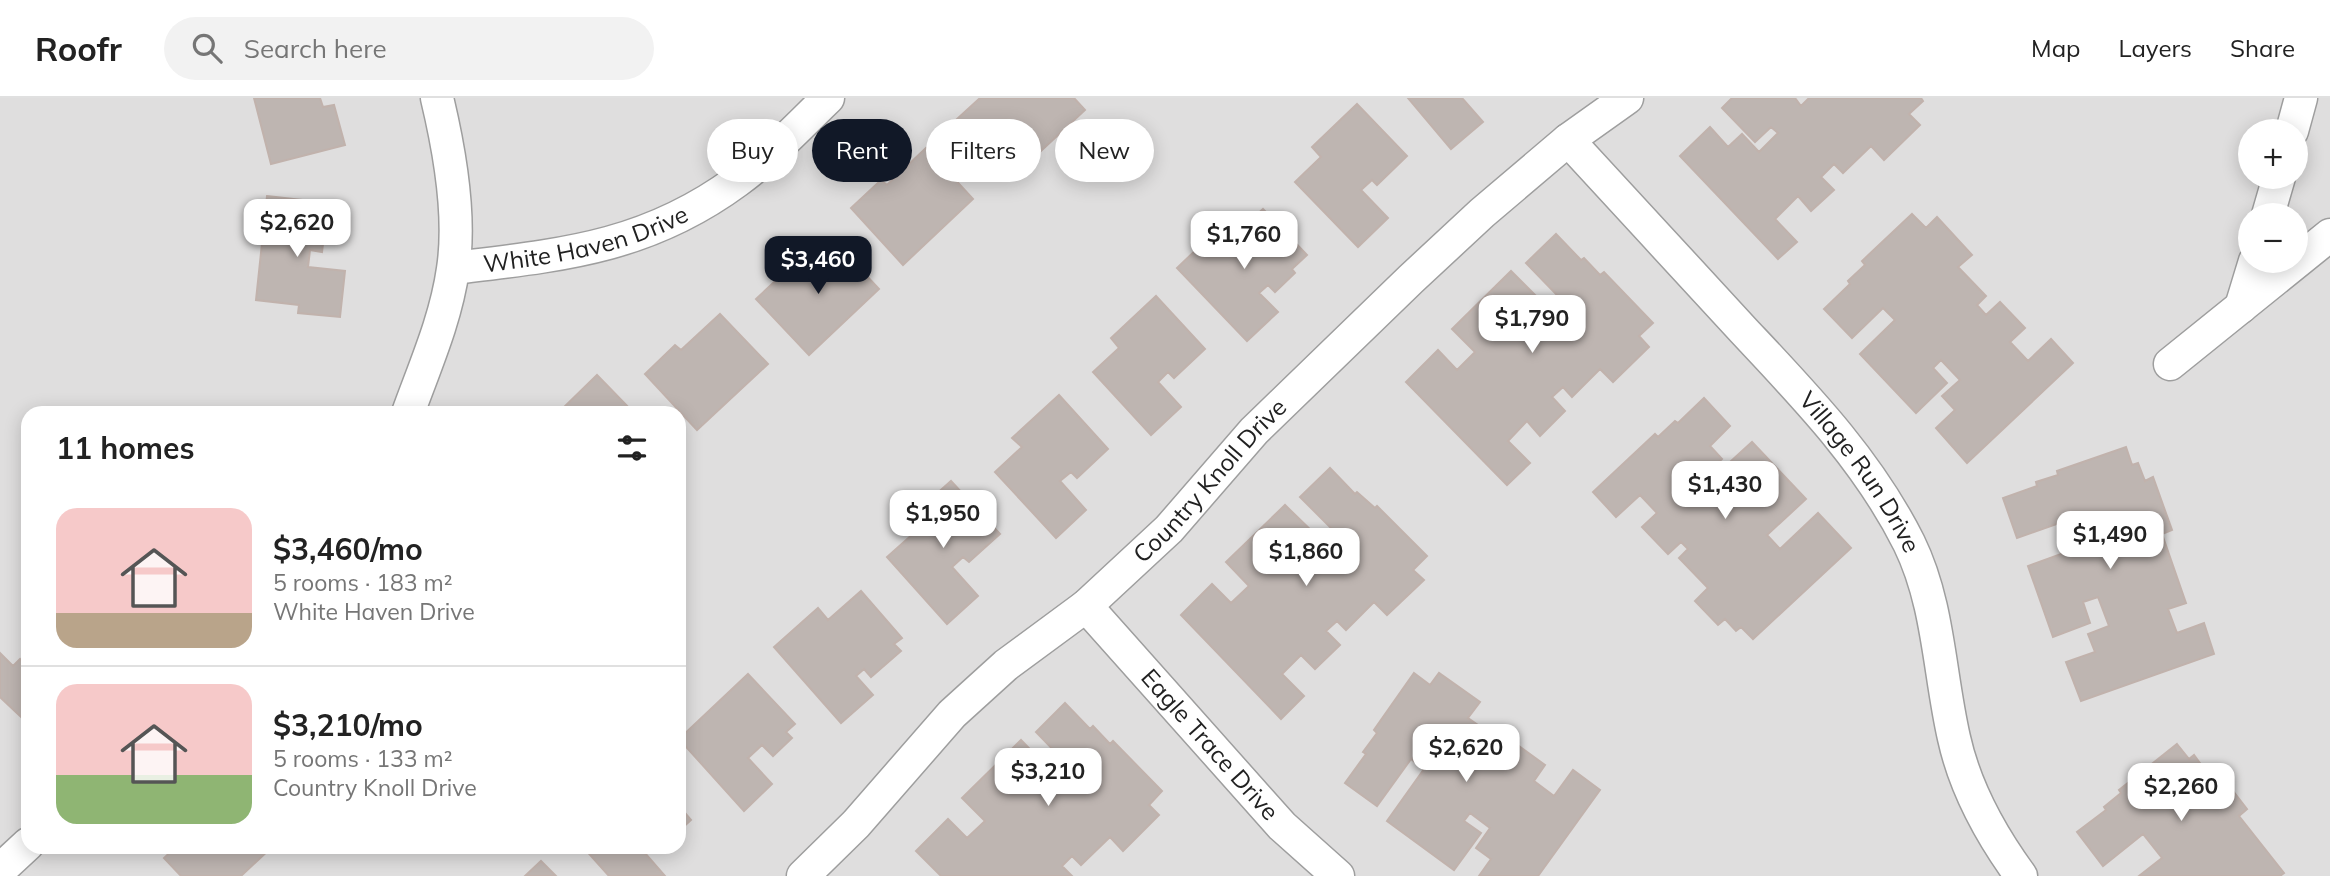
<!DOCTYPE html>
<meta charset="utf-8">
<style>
:root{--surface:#fff;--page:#f2f2f2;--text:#222;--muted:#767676;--line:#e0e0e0;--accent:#111827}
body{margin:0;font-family:Mulish,sans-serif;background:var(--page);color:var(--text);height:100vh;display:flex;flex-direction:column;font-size:26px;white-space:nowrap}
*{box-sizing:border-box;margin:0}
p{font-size:23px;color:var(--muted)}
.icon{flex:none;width:38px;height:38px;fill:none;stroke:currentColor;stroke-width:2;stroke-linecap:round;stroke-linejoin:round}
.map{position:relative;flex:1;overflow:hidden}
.panel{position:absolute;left:21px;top:308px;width:665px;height:448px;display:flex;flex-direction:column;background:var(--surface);border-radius:21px;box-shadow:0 4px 18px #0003}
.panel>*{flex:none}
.hud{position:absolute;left:707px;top:21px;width:665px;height:63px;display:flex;gap:14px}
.tools{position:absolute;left:2238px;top:21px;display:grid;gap:14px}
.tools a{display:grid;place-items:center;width:70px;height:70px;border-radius:50%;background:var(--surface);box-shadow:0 4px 18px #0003;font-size:35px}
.price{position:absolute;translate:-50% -60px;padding:0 16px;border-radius:14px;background:#fff;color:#222;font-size:23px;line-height:46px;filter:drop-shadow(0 2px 4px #0008)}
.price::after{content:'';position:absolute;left:50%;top:42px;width:21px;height:16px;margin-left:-10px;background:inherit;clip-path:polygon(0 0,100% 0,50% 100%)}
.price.selected{background:var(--accent);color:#fff}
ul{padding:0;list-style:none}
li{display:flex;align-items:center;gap:21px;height:175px;padding:0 35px}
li+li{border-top:2px solid var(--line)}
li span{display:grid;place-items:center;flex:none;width:196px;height:140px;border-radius:21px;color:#555}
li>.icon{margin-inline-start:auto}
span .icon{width:84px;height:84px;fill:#fffc;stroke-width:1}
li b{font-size:30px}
h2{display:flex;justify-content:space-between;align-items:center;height:84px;padding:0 35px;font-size:30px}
.pill{padding:0 24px;border-radius:32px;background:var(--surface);box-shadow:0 4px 18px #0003;font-size:24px;line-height:63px}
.pill.selected{background:var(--accent);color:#fff}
header{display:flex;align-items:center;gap:42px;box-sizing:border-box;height:98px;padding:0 35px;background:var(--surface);border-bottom:2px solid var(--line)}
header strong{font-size:33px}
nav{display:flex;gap:38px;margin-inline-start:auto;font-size:24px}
.search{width:490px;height:63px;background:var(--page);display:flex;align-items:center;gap:18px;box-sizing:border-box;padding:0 24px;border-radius:38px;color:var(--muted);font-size:26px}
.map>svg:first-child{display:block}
.residential{fill:#dfdede;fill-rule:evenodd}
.building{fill:#beb5b1;stroke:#c1b2ac;stroke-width:2}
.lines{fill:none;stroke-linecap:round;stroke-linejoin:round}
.minor-casing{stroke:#9e9e9e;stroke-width:35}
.minor{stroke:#fff;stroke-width:32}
.labels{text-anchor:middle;stroke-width:6;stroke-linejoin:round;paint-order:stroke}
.street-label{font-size:24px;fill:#212121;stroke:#fff}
</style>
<header>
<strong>Roofr</strong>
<div class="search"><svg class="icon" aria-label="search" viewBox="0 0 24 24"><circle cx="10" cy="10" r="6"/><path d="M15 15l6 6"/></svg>Search here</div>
<nav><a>Map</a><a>Layers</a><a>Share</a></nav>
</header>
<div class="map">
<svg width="2330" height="778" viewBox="0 0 2330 778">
<rect width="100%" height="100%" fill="#f0ece8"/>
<path class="residential" d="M0 0H2330V778H0ZM2250 33H2296V79H2250ZM2250 117H2296V163H2250ZM28 315H679V749H28Z"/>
<path class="building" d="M254 0H320L323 9 334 7 345 47 271 66Z
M980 0H1074L1085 12 1029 64 1019 54 1002 69 957 21Z
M1408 0H1462L1483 24 1451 51Z
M1732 0H1795L1801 8 1809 0H1921L1923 3 1909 16 1920 27 1884 62 1871 48 1843 75 1834 66 1821 79 1834 92 1811 113 1798 98 1775 121 1797 144 1778 161 1680 58 1710 29 1728 49 1742 36 1759 54 1778 35 1771 29 1755 44 1722 10Z
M1357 6 1407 58 1377 87 1372 82 1361 92 1388 120 1358 149 1295 84 1321 59 1312 49Z
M926 50 973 101 903 167 851 110 881 82 887 87Z
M267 98 328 105 322 154 310 152 308 169 345 173 340 219 298 215 299 207 256 202Z
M1263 111 1307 157 1292 171 1295 175 1275 194 1268 187 1259 195 1278 214 1247 243 1177 170 1222 127 1233 139Z
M1912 116 1926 130 1937 119 1972 157 1958 169 1986 198 1977 207 1986 217 2000 204 2025 230 2010 244 2028 263 2051 241 2073 265 1967 365 1936 330 1955 312 1942 298 1960 282 1941 262 1933 270 1947 285 1916 315 1860 256 1895 222 1883 210 1852 240 1824 211 1850 186 1848 183 1865 167 1862 163Z
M1556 136 1581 162 1584 160 1600 177 1604 174 1653 225 1639 238 1649 249 1613 284 1600 271 1572 299 1563 289 1552 299 1565 313 1540 338 1527 323 1508 343 1530 365 1507 387 1406 284 1438 252 1457 272 1475 254 1452 231 1511 173 1546 208 1557 197 1526 165Z
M832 141 879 191 809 257 756 201 787 172 792 178Z
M1156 198 1205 251 1174 280 1168 274 1158 284 1181 309 1151 337 1093 274 1119 250 1111 240Z
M720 216 768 266 697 332 645 276 675 247 681 252Z
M597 277 634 315H558Z
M1059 297 1108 351 1077 380 1071 374 1060 383 1086 412 1056 440 995 374 1022 349 1012 340Z
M1704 300 1730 328 1710 348 1722 361 1705 377 1723 396 1732 388 1719 374 1752 344 1806 401 1767 437 1780 451 1818 415 1851 450 1753 541 1741 529 1736 533 1725 521 1718 527 1695 503 1708 490 1679 460 1688 451 1681 444 1668 456 1642 429 1657 415 1640 397 1616 419 1593 394 1655 336 1658 339 1675 323 1678 325Z
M2126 349 2132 367 2138 365 2145 383 2153 379 2172 432 2162 436 2186 505 2168 511 2177 535 2204 525 2214 556 2081 603 2066 564 2095 554 2088 536 2109 528 2098 499 2083 504 2090 525 2053 539 2028 468 2075 451 2065 423 2017 440 2003 400 2037 388 2036 384 2058 377 2057 373Z
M1330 370 1355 396 1357 394 1375 410 1377 408 1427 458 1413 472 1424 482 1387 517 1374 504 1346 532 1337 523 1326 533 1340 547 1315 571 1301 557 1282 576 1304 598 1281 621 1181 517 1212 486 1231 505 1249 488 1226 464 1285 407 1320 441 1331 430 1300 399Z
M951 383 1000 436 969 464 963 459 952 469 978 498 947 526 887 459 914 435 904 425Z
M861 493 902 540 894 546 901 553 871 579 864 571 856 578 873 597 841 625 774 549 818 510 828 522Z
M0 555 13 568 20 561 28 570V613L21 619 0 599Z
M1414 575 1430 587 1439 575 1480 604 1468 620 1501 643 1494 654 1505 661 1516 646 1545 667 1534 683 1554 698 1573 672 1600 692 1538 778H1479L1491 761 1476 750 1490 730 1470 715 1464 723 1481 735 1454 772 1387 723 1424 671 1411 661 1377 708 1345 685 1366 656 1363 654 1377 635 1374 632Z
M748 576 795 626 786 634 792 640 773 658 762 647 748 660 772 686 744 713 679 641Z
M1065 605 1090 631 1093 628 1110 646 1113 643 1162 693 1149 707 1159 717 1123 753 1110 739 1081 767 1072 758 1062 768 1072 778H941L916 753 948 721 967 740 985 723 962 700 1021 642 1055 677 1067 666 1036 634Z
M2177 646 2189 661 2194 657 2205 672 2213 667 2247 711 2239 718 2284 775 2280 778H2139L2162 760 2143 736 2103 768 2077 734 2106 712 2104 709 2121 695 2119 692Z
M679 708 691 722 679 733Z
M176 749H272L241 778H181L164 760Z
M583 749H649L644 754 665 778H609Z
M541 763 556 778H525Z"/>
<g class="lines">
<g class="minor-casing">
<g id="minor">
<path d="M2292 33 2301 0"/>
<path id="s1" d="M1568 42C1627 106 1685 169 1744 233 1806 299 1868 363 1909 445 1939 506 1939 575 1954 640 1965 690 1991 737 2021 778"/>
<path d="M2268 117 2279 79"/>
<path id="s2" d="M454 170C561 157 646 150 737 83 770 59 799 28 828 0"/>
<path d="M2241 209 2255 163"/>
<path d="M2170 266 2330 137"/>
<path d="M408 315C425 268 446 221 453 171 461 119 449 50 437 0"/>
<path id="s3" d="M1086 508 1282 728 1338 778"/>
<path d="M0 772 28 746"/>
<path id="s4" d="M803 778 856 726 952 616 1006 567 1086 508 1169 431 1254 333 1411 181 1482 115 1568 42 1627 0"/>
</g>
</g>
<use href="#minor" class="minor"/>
</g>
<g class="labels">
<g class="street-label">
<text dy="8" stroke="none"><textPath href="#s2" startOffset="135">White Haven Drive</textPath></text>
<text dy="8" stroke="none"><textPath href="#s1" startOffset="443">Village Run Drive</textPath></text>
<text dy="8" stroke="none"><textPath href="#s4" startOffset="569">Country Knoll Drive</textPath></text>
<text dy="8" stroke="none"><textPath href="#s3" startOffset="186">Eagle Trace Drive</textPath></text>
</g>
</g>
</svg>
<div class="tools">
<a>+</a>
<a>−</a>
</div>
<b class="price" style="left:297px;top:161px">$2,620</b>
<b class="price" style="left:1244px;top:173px">$1,760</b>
<b class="price selected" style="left:818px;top:198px">$3,460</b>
<b class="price" style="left:1532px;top:257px">$1,790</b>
<b class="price" style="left:1725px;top:423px">$1,430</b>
<b class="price" style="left:943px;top:452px">$1,950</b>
<b class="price" style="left:2110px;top:473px">$1,490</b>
<b class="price" style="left:1306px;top:490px">$1,860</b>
<b class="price" style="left:1466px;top:686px">$2,620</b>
<b class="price" style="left:1048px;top:710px">$3,210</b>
<b class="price" style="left:2181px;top:725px">$2,260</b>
<div class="hud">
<a class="pill">Buy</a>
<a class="pill selected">Rent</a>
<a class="pill">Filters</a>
<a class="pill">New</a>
</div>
<section class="panel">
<h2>11 homes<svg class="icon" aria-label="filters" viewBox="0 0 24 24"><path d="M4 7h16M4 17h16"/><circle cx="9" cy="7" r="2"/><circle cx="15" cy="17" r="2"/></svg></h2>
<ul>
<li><span style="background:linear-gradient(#f6c9c9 75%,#b9a48a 0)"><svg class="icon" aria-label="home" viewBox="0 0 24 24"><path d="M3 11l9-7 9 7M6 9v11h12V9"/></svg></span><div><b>$3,460/mo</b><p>5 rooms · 183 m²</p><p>White Haven Drive</p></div></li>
<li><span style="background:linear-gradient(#f6c9c9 65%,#8fb573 0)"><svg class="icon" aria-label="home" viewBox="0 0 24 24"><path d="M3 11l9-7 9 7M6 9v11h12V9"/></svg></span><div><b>$3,210/mo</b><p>5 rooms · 133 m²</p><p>Country Knoll Drive</p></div></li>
</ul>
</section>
</div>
